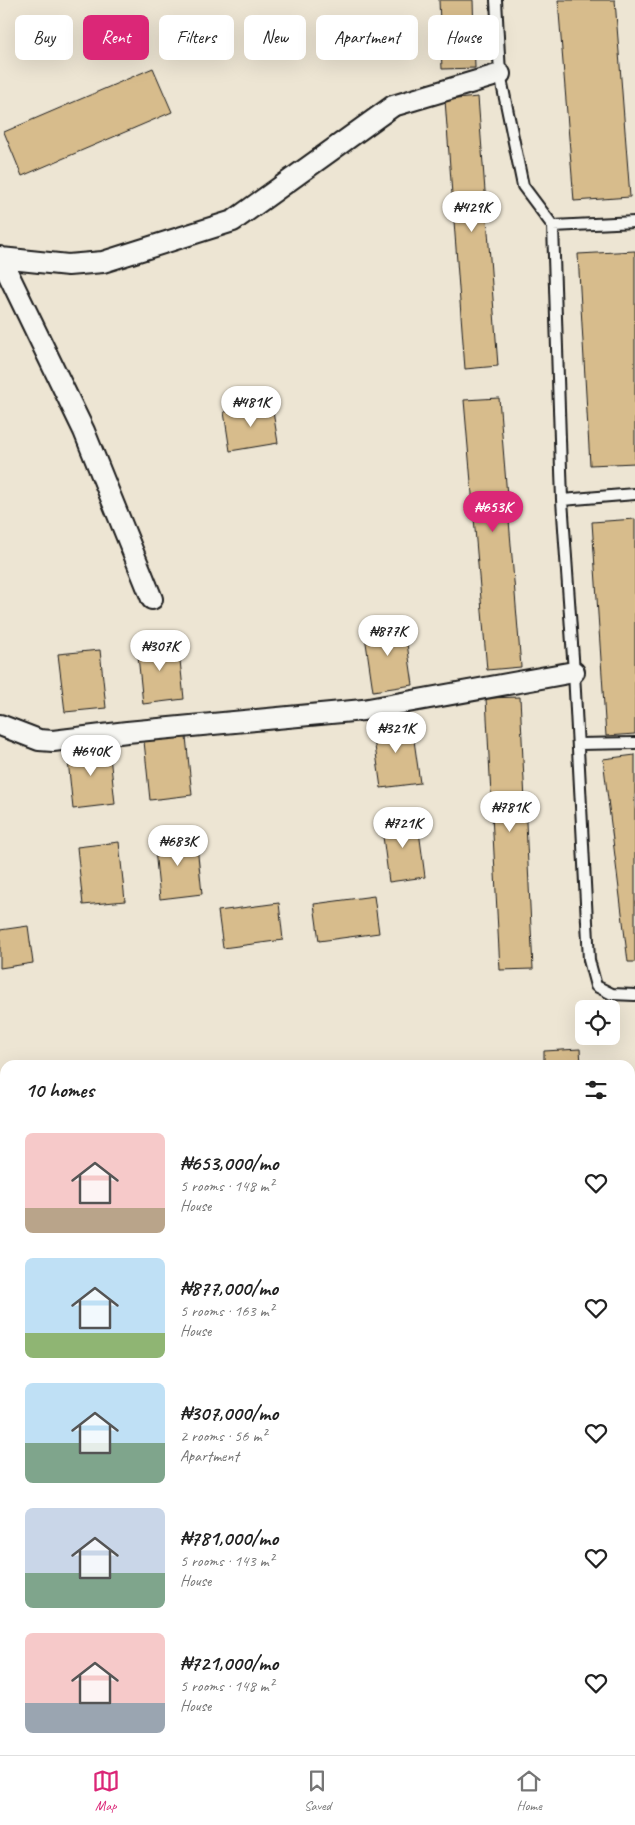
<!DOCTYPE html>
<meta charset="utf-8">
<style>
:root{--surface:#fff;--page:#f6f6f6;--text:#222;--muted:#767676;--line:#e0e0e0;--accent:#db2777}
body{margin:0;font-family:Caveat,sans-serif;background:var(--page);color:var(--text);height:100vh;display:flex;flex-direction:column;font-size:19px;white-space:nowrap}
*{box-sizing:border-box;margin:0}
p{font-size:16px;color:var(--muted)}
.icon{flex:none;width:28px;height:28px;fill:none;stroke:currentColor;stroke-width:2;stroke-linecap:round;stroke-linejoin:round}
.map{position:relative;flex:1;overflow:hidden}
.panel{position:absolute;left:0px;top:1060px;width:635px;height:695px;display:flex;flex-direction:column;background:var(--surface);border-radius:15px 15px 0 0;box-shadow:0 5px 20px #0002}
.panel>*{flex:none}
.hud{position:absolute;left:15px;top:15px;width:605px;height:45px;display:flex;gap:10px}
.fabs{position:absolute;left:575px;top:1000px;display:grid;gap:10px}
.fabs a{display:grid;place-items:center;width:45px;height:45px;border-radius:8px;background:var(--surface);box-shadow:0 5px 20px #0002;font-size:25px}
.price{position:absolute;translate:-50% -42px;padding:0 11px;border-radius:18px;background:#fff;color:#222;font-size:16px;line-height:32px;filter:drop-shadow(0 1px 2px #0008)}
.price::after{content:'';position:absolute;left:50%;top:30px;width:15px;height:11px;margin-left:-8px;background:inherit;clip-path:polygon(0 0,100% 0,50% 100%)}
.price.active{background:var(--accent);color:#fff}
ul{padding:0;list-style:none}
li{display:flex;align-items:center;gap:15px;height:125px;padding:0 25px}
li span{display:grid;place-items:center;flex:none;width:140px;height:100px;border-radius:8px;color:#555}
li>.icon{margin-inline-start:auto}
span .icon{width:60px;height:60px;fill:#fffc;stroke-width:1}
li b{font-size:21px}
h2{display:flex;justify-content:space-between;align-items:center;height:60px;padding:0 25px;font-size:21px}
.chip{padding:0 18px;border-radius:8px;background:var(--surface);box-shadow:0 5px 20px #0002;font-size:18px;line-height:45px}
.chip.active{background:var(--accent);color:#fff}
.tabs{display:flex;justify-content:space-around;align-items:center;height:70px;border-top:1px solid var(--line);background:var(--surface);font-size:14px;color:var(--muted)}
.tabs a{display:grid;justify-items:center;gap:2px}
.tabs .active{color:var(--accent)}
.map>svg:first-child{display:block}
.building{fill:#d7bc8c;stroke:#1c1c1c}
.lines{fill:none;stroke-linecap:round;stroke-linejoin:round}
.lane-casing{stroke:#1c1c1c;stroke-width:14}
.street-casing{stroke:#1c1c1c;stroke-width:24}
.lane{stroke:#f6f6f2;stroke-width:10}
.street{stroke:#f6f6f2;stroke-width:20}
</style>
<div class="map">
<svg width="635" height="1755" viewBox="0 0 635 1755">
<rect width="100%" height="100%" fill="#ede5d3"/>
<filter id="ink" filterUnits="userSpaceOnUse"><feTurbulence type="fractalNoise" baseFrequency=".02" numOctaves="2"/><feDisplacementMap in="SourceGraphic" scale="10" xChannelSelector="R" yChannelSelector="G"/><feConvolveMatrix kernelMatrix="1 2 1 2 8 2 1 2 1" color-interpolation-filters="sRGB"/></filter>
<g filter="url(#ink)">
<path class="building" d="M439 0H473L475 68 442 69Z
M558 0H615L630 197 574 201Z
M153 68 172 112 22 176 4 132Z
M478 97 498 366 465 369 445 100Z
M635 251V463L590 465 578 254Z
M499 398 521 667 487 670 464 400Z
M272 405 278 443 230 451 224 412Z
M635 519V734L606 736 592 522Z
M404 623 413 685 373 691 364 629Z
M178 641 184 699 143 704 137 646Z
M100 650 106 708 65 712 58 654Z
M520 697 533 969 500 970 486 698Z
M411 719 420 783 381 788 372 725Z
M186 737 192 795 150 800 144 741Z
M109 746 115 804 73 809 67 750Z
M635 755V962H628L603 759Z
M417 816 425 877 389 882 381 821Z
M196 836 202 894 160 899 154 840Z
M119 842 125 901 83 905 77 847Z
M374 896 379 933 319 941 314 904Z
M279 903 283 940 223 948 218 911Z
M28 926 33 963 0 968V930Z
M580 1049 581 1064 544 1065V1051Z
M630 1224H635V1251L630 1252Z
M0 1335H5V1459H0Z
M635 1378V1430L630 1379Z
M635 1524V1546L630 1541V1529Z
M0 1579H5V1624H0Z
M0 1625H5V1658H1L0 1666Z
M31 1750H110L153 1754 31 1755Z
M245 1750H325L302 1755H246Z"/>
<g class="lines">
<g class="lane-casing">
<path id="lane" d="M496 0 500 74 523 186 553 226 562 500 574 672 589 960 596 986 612 994 635 995
M553 226 635 222
M562 500 635 494
M578 744 635 743"/>
</g>
<g class="street-casing">
<path id="street" d="M0 257 84 431 152 599
M1 258 68 265 103 262 233 221 393 106 500 74
M0 725 39 740 53 741 127 732 363 710 574 672
M0 1484 5 1482
M630 1492 635 1491
M0 1579 5 1580
M534 1750 550 1755
M610 1750 612 1755
M14 1755V1750
M580 1755 584 1750"/>
</g>
<use href="#lane" class="lane"/>
<use href="#street" class="street"/>
</g>
</g>
</svg>
<div class="fabs">
<a><svg class="icon" aria-label="locate" viewBox="0 0 24 24"><circle cx="12" cy="12" r="6"/><path d="M12 2v4M12 18v4M2 12h4M18 12h4"/></svg></a>
</div>
<b class="price" style="left:472px;top:233px">₦429K</b>
<b class="price" style="left:251px;top:428px">₦481K</b>
<b class="price active" style="left:493px;top:533px">₦653K</b>
<b class="price" style="left:388px;top:657px">₦877K</b>
<b class="price" style="left:160px;top:672px">₦307K</b>
<b class="price" style="left:396px;top:754px">₦321K</b>
<b class="price" style="left:91px;top:777px">₦640K</b>
<b class="price" style="left:510px;top:833px">₦781K</b>
<b class="price" style="left:403px;top:849px">₦721K</b>
<b class="price" style="left:178px;top:867px">₦683K</b>
<div class="hud">
<a class="chip">Buy</a>
<a class="chip active">Rent</a>
<a class="chip">Filters</a>
<a class="chip">New</a>
<a class="chip">Apartment</a>
<a class="chip">House</a>
</div>
<section class="panel">
<h2>10 homes<svg class="icon" aria-label="filters" viewBox="0 0 24 24"><path d="M4 7h16M4 17h16"/><circle cx="9" cy="7" r="2"/><circle cx="15" cy="17" r="2"/></svg></h2>
<ul>
<li><span style="background:linear-gradient(#f6c9c9 75%,#b9a48a 0)"><svg class="icon" aria-label="home" viewBox="0 0 24 24"><path d="M3 11l9-7 9 7M6 9v11h12V9"/></svg></span><div><b>₦653,000/mo</b><p>5 rooms · 148 m²</p><p>House</p></div><svg class="icon" aria-label="heart" viewBox="0 0 24 24"><path d="M12 20l-8-8c-3-5 5-10 8-4 3-6 11-1 8 4z"/></svg></li>
<li><span style="background:linear-gradient(#bfe0f5 75%,#8fb573 0)"><svg class="icon" aria-label="home" viewBox="0 0 24 24"><path d="M3 11l9-7 9 7M6 9v11h12V9"/></svg></span><div><b>₦877,000/mo</b><p>5 rooms · 163 m²</p><p>House</p></div><svg class="icon" aria-label="heart" viewBox="0 0 24 24"><path d="M12 20l-8-8c-3-5 5-10 8-4 3-6 11-1 8 4z"/></svg></li>
<li><span style="background:linear-gradient(#bfe0f5 60%,#7fa58c 0)"><svg class="icon" aria-label="home" viewBox="0 0 24 24"><path d="M3 11l9-7 9 7M6 9v11h12V9"/></svg></span><div><b>₦307,000/mo</b><p>2 rooms · 56 m²</p><p>Apartment</p></div><svg class="icon" aria-label="heart" viewBox="0 0 24 24"><path d="M12 20l-8-8c-3-5 5-10 8-4 3-6 11-1 8 4z"/></svg></li>
<li><span style="background:linear-gradient(#c9d6e8 65%,#7fa58c 0)"><svg class="icon" aria-label="home" viewBox="0 0 24 24"><path d="M3 11l9-7 9 7M6 9v11h12V9"/></svg></span><div><b>₦781,000/mo</b><p>5 rooms · 143 m²</p><p>House</p></div><svg class="icon" aria-label="heart" viewBox="0 0 24 24"><path d="M12 20l-8-8c-3-5 5-10 8-4 3-6 11-1 8 4z"/></svg></li>
<li><span style="background:linear-gradient(#f6c9c9 70%,#9aa5b1 0)"><svg class="icon" aria-label="home" viewBox="0 0 24 24"><path d="M3 11l9-7 9 7M6 9v11h12V9"/></svg></span><div><b>₦721,000/mo</b><p>5 rooms · 148 m²</p><p>House</p></div><svg class="icon" aria-label="heart" viewBox="0 0 24 24"><path d="M12 20l-8-8c-3-5 5-10 8-4 3-6 11-1 8 4z"/></svg></li>
</ul>
</section>
</div>
<nav class="tabs">
<a class="active"><svg class="icon" aria-label="map" viewBox="0 0 24 24"><path d="M3 6l6-2 6 2 6-2v14l-6 2-6-2-6 2zM9 4v14M15 6v14"/></svg>Map</a>
<a><svg class="icon" aria-label="saved" viewBox="0 0 24 24"><path d="M7 4h10v16l-5-4-5 4z"/></svg>Saved</a>
<a><svg class="icon" aria-label="home" viewBox="0 0 24 24"><path d="M3 11l9-7 9 7M6 9v11h12V9"/></svg>Home</a>
</nav>
